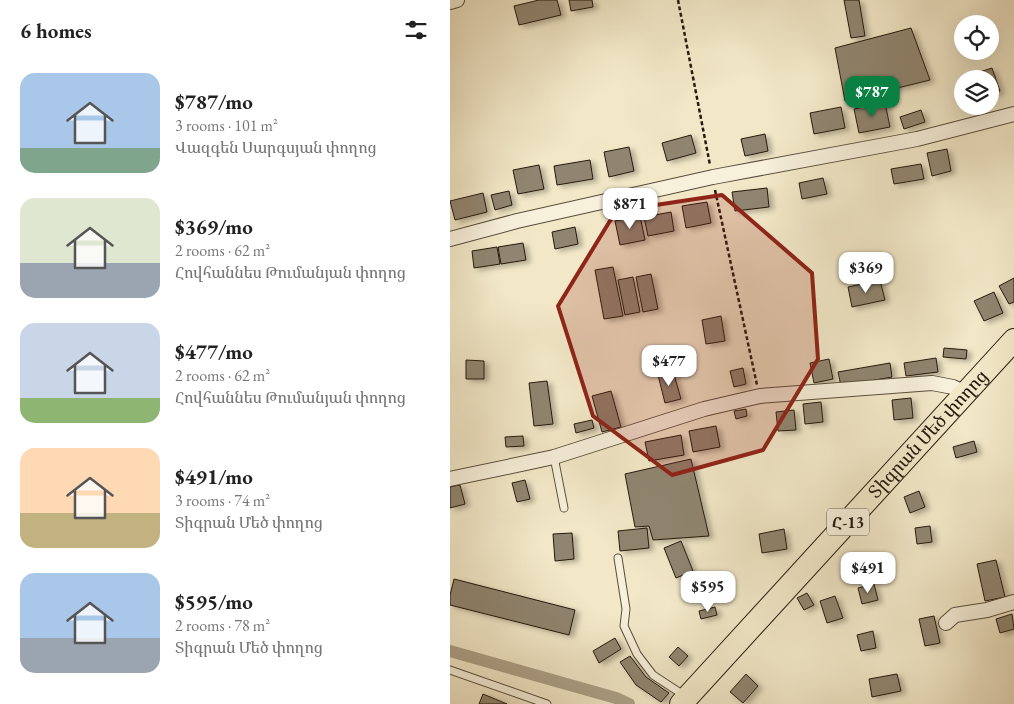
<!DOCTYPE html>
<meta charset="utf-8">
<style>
:root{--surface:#fff;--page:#f6f6f6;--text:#222;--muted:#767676;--accent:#0b8043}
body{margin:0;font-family:"EB Garamond","Noto Serif Armenian",serif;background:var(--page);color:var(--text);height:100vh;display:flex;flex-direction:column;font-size:19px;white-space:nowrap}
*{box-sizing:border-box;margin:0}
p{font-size:16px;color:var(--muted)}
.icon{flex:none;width:28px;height:28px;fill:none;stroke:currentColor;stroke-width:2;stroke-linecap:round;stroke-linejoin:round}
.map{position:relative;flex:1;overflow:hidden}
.side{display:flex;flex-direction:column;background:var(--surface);width:450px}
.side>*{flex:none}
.fabs{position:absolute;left:504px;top:15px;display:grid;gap:10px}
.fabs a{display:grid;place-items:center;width:45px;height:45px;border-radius:50%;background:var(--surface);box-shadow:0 5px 20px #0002;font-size:25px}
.price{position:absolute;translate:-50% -42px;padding:0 11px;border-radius:10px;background:#fff;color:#222;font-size:16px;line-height:32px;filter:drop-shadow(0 1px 2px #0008)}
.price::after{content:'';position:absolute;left:50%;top:30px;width:15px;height:11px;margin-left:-8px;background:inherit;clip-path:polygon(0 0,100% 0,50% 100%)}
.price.active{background:var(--accent);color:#fff}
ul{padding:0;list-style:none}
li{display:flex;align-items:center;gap:15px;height:125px;padding:0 20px}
li span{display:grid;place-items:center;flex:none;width:140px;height:100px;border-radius:15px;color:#555}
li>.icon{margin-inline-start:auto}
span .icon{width:60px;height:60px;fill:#fffc;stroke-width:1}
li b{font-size:21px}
h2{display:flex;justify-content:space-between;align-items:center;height:60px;padding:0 20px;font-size:21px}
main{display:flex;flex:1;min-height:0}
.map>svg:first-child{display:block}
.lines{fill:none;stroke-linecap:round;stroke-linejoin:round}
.canal{stroke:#ada289;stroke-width:12}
.building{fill:#90856f;stroke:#261a0e;filter:url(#shadow)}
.service-casing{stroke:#594e3c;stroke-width:9}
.minor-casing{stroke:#594e3c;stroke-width:16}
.primary-casing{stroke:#261a0e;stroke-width:24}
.path{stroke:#261a0e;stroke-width:2.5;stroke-dasharray:4 2.5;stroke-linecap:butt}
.service{stroke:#f7f0db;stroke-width:7}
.minor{stroke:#f7f0db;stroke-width:14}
.primary{stroke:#f2e8c8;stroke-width:22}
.marked{fill:#8f2418;fill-opacity:0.2;stroke:#8f2418;stroke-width:4;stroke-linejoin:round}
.labels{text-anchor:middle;stroke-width:4;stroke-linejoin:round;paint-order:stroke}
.shield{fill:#f7f0db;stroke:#655a4c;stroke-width:1}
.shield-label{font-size:16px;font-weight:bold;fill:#261a0e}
.street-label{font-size:18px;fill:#261a0e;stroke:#f7f0db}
</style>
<main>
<section class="side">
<h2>6 homes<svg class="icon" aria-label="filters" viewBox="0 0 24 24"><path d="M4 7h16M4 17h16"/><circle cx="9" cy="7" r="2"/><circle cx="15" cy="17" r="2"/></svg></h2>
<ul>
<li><span style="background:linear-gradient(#a9c7e8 75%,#7fa58c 0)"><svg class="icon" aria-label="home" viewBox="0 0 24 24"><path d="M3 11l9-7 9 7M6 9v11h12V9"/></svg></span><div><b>$787/mo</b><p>3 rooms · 101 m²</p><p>Վազգեն Սարգսյան փողոց</p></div></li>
<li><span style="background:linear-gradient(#dfe7d0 65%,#9aa5b1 0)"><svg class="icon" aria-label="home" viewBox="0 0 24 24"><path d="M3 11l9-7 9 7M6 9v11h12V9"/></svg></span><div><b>$369/mo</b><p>2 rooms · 62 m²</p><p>Հովհաննես Թումանյան փողոց</p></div></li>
<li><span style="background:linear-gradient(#c9d6e8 75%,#8fb573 0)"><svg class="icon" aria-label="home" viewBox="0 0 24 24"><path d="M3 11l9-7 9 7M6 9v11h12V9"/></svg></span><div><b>$477/mo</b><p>2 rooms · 62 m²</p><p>Հովհաննես Թումանյան փողոց</p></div></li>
<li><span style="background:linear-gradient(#ffd9b3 65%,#c2b280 0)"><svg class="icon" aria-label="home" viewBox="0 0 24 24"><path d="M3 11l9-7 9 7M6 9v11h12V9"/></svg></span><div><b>$491/mo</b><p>3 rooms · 74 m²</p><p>Տիգրան Մեծ փողոց</p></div></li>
<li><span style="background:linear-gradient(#a9c7e8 65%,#9aa5b1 0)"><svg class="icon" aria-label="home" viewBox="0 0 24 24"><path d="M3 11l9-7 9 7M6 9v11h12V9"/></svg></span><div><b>$595/mo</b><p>2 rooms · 78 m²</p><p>Տիգրան Մեծ փողոց</p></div></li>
</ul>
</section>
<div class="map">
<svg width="564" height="704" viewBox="0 0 564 704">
<defs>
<filter id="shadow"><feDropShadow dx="4.5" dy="2.5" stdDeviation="2.5" flood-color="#0004"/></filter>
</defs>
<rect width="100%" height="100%" fill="#f2e8c8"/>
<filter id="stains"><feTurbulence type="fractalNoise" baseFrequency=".004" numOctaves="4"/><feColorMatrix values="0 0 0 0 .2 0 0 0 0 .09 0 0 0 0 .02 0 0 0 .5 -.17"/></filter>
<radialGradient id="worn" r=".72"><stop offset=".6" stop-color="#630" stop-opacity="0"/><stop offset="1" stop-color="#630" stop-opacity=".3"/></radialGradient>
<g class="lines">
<path class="canal" d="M0 651 166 698 179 704"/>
</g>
<path class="building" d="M89 0H107L111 15 69 25 64 6Z
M119 0H142L143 7 121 11Z
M394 0H409L415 36 401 38Z
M461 28 480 80 395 101 385 48Z
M542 68 550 91 540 94V79H518L517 76Z
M435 103 440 127 409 133 404 109Z
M391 107 395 128 364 134 360 113Z
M471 110 475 122 454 129 450 117Z
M315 134 318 151 295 156 291 139Z
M241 135 246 153 217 161 212 143Z
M179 147 184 171 159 177 154 152Z
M497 149 501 171 482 176 477 153Z
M140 160 143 179 107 185 104 166Z
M471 164 474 179 444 184 441 169Z
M89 165 94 189 68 194 63 170Z
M373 178 377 194 352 199 349 183Z
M317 188 319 207 285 211 282 192Z
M59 191 62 205 45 210 41 195Z
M33 193 37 212 5 220 0 201Z
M257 202 261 223 236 228 232 206Z
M221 212 224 231 198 236 194 217Z
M190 216 195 240 170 245 165 221Z
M125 227 128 244 105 249 102 232Z
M73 243 76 260 51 264 48 247Z
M47 247 50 264 24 268 22 251Z
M163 267 173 316 154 319 145 270Z
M201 274 208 309 193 312 186 277Z
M183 277 190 312 175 315 168 280Z
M564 278V302L559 304 549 286Z
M430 280 435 300 402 307 398 287Z
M544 292 553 313 534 321 524 301Z
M271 316 275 341 256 344 252 320Z
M494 348 517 350 516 359 493 357Z
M486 358 488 372 456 376 454 363Z
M379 359 383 379 364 383 360 363Z
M16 360 34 361V379H16Z
M440 363 442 377 391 386 388 372Z
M293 368 296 384 284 387 280 371Z
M223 371 231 399 215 403 208 375Z
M97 381 103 424 84 426 79 383Z
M161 391 171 427 152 432 142 396Z
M461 398 463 418 444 420 442 400Z
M371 402 373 422 355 424 353 404Z
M296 409 297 416 286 419 284 411Z
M344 410 346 430 328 431 326 412Z
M142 420 144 428 126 433 124 424Z
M266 426 270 447 243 452 239 431Z
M231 435 234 455 199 461 195 442Z
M73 436 74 446 56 447 55 437Z
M524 441 527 452 506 458 503 447Z
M241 459 259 536 203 540 199 526 185 527 175 474Z
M75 480 80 499 67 502 62 483Z
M10 485 15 504 0 508V487Z
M469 491 475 507 460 513 454 497Z
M480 526 482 542 467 544 465 528Z
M197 528 199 548 170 551 168 531Z
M334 529 337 549 312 553 309 534Z
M122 533 124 559 105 561 103 534Z
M231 541 243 571 226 578 214 548Z
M546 560 555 597 535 601 527 564Z
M4 579 125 610 119 635 0 605V595Z
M424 584 428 600 412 604 408 588Z
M357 593 364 605 354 610 347 598Z
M385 596 393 618 377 623 370 601Z
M265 607 267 615 251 619 249 611Z
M562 614 564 629 550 633 546 619Z
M484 616 490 643 475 646 469 619Z
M423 631 426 648 411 651 407 635Z
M165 638 171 649 149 663 143 651Z
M228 647 238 656 229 666 219 657Z
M180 656 196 677 219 693 211 702 186 685 170 662Z
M296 674 308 686 293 703 280 692Z
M447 674 451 691 422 697 419 679Z
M33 694 57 704H29Z"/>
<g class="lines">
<g class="service-casing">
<path id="service" d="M104 457 114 508
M168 558 176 609 174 626 187 654 203 675 235 696
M0 670 97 704"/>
</g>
<g class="minor-casing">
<path id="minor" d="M0 2 7 0
M0 239 67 221 263 177 467 139 564 114
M0 479 104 457 254 409 310 396 482 383 503 387 516 393
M496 623 505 615 537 610 564 602"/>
</g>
<g class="primary-casing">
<g id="primary">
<path id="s1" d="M231 704 564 340"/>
</g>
</g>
<path class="path" d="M228 0 260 165
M265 190 307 385"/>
<use href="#service" class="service"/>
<use href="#minor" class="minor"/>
<use href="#primary" class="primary"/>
</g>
<path class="marked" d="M272 195 362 273 368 359 313 450 222 475 143 416 108 306 166 211Z"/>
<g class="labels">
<rect class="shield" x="377" y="508.5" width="42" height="27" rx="4"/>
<g class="shield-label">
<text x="398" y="528">Հ-13</text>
</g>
<g class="street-label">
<text dy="6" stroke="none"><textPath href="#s1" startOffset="366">Տիգրան Մեծ փողոց</textPath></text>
</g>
</g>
<rect width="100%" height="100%" filter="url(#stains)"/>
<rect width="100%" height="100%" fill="url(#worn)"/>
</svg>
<div class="fabs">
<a><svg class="icon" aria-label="locate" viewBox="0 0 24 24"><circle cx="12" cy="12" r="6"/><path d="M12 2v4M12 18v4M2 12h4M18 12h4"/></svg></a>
<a><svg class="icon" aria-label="layers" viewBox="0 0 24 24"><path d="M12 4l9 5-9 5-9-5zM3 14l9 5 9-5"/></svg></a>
</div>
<b class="price active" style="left:422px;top:118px">$787</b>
<b class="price" style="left:180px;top:230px">$871</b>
<b class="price" style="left:416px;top:294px">$369</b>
<b class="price" style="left:219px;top:387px">$477</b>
<b class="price" style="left:418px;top:594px">$491</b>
<b class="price" style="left:258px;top:613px">$595</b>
</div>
</main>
